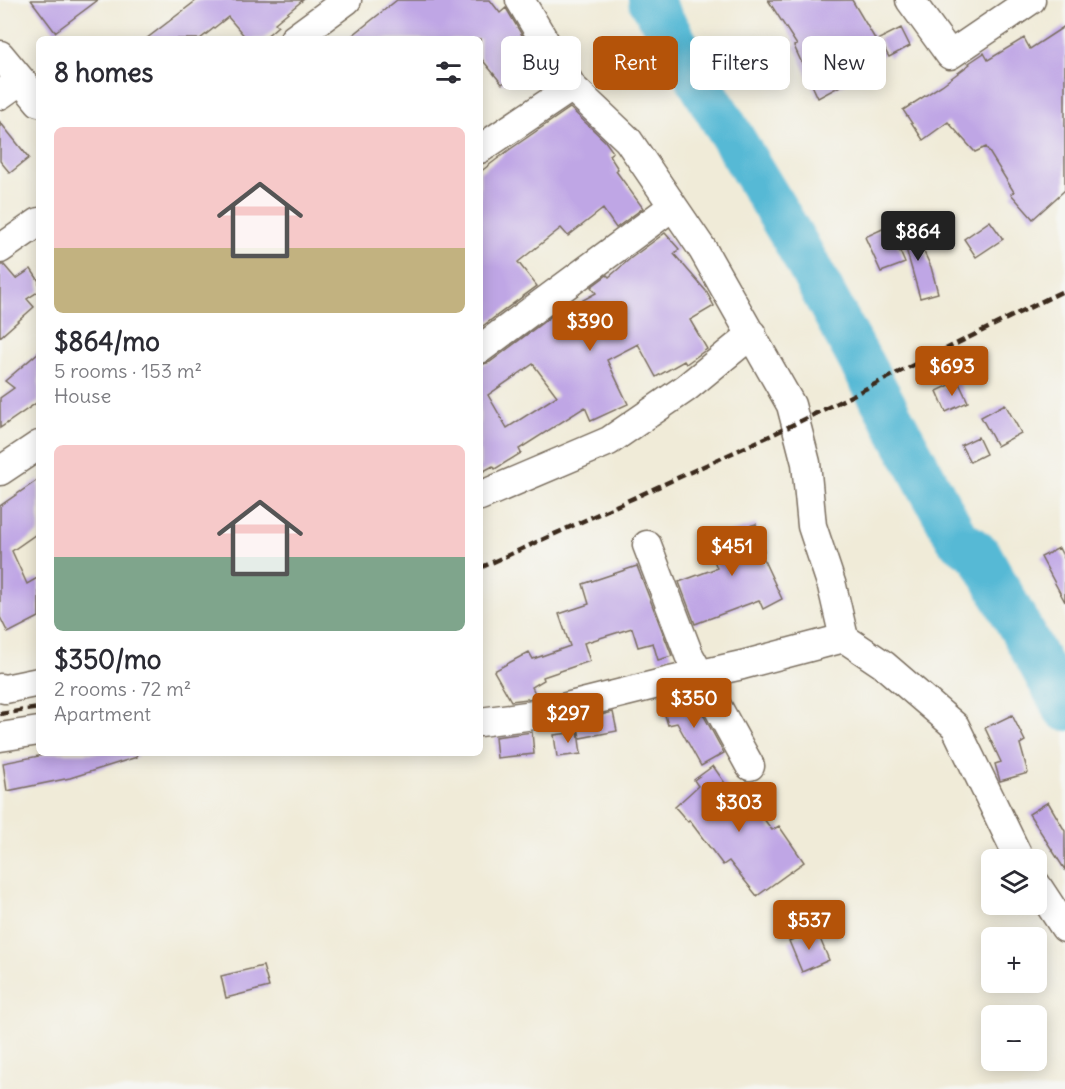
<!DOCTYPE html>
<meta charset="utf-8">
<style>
:root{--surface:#fff;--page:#f2f2f3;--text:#2b2b33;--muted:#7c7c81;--accent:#b45309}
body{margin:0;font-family:Delius,sans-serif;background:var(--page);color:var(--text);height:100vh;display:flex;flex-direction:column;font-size:22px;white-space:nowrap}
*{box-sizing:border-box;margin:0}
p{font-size:20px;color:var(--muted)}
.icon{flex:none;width:33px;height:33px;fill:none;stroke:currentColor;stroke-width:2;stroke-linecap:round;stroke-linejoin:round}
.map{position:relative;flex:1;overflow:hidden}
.drawer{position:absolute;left:36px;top:36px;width:447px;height:720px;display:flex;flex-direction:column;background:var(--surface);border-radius:9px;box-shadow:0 3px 15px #0003}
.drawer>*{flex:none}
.guide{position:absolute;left:501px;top:36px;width:474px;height:54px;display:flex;gap:12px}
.buttons{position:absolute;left:981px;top:849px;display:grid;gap:12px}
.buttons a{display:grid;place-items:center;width:66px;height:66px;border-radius:9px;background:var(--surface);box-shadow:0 3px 15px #0003;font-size:30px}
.price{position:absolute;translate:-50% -51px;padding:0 14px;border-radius:6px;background:var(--accent);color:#fff;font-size:20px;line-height:39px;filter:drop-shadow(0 2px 3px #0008)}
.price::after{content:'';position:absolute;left:50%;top:36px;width:18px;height:14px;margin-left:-9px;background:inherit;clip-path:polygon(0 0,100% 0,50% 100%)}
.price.on{background:#222;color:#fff}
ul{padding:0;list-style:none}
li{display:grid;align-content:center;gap:12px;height:318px;padding:0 18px}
li span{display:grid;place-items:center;height:186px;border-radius:9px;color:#555}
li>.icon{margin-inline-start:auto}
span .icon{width:108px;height:108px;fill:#fffc;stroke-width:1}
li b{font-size:26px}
h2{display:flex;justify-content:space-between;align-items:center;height:72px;padding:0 18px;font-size:26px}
.pill{padding:0 21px;border-radius:9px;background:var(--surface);box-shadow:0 3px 15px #0003;font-size:21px;line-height:54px}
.pill.on{background:var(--accent);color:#fff}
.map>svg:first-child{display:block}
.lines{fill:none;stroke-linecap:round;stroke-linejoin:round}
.river{stroke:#56b9d5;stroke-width:44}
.building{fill:#bfa6e5;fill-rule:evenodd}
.street-casing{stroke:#7a6e5f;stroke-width:31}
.street{stroke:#fff;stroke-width:28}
.rail{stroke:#3b2a1e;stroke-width:4.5;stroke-dasharray:9 4.5;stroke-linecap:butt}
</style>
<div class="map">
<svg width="1065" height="1089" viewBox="0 0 1065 1089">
<rect width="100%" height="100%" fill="#f6f6f2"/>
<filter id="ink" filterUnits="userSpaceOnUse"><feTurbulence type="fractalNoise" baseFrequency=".0167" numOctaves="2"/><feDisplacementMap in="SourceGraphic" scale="12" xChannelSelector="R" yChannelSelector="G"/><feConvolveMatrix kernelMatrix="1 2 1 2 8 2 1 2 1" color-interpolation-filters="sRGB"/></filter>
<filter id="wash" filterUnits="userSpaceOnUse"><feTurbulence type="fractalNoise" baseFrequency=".008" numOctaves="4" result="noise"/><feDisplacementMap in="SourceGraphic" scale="24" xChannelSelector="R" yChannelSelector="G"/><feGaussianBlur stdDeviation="1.35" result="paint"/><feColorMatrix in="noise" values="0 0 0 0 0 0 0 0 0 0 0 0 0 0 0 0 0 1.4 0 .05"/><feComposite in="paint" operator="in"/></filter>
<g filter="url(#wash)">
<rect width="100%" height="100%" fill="#f0ebd8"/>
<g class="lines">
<path class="river" d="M650 0 796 243 957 538 980 555 1065 709"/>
</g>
<g id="blocks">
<path class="building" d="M31 0H98L55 32Z
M197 0H303L275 23 278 26 263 39H247L228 17 200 39H146Z
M397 0H490L500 13 506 8 535 57 502 84 480 57V39H348Z
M768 0H852L884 54 855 72 857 77 818 98 794 46 797 45Z
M1065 26V190L1033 219 1011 194 1014 192 986 147 975 152 948 122 923 140 903 110 942 85 970 64 969 63 984 53 988 60 1024 38 1030 49Z
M901 28 910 46 889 57 879 39Z
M570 108 605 141 613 152 609 155 618 169 616 171 643 208 616 228 603 209 568 236 561 228 518 262 537 286 480 328V172L509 150Z
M0 122 29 158 10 173 0 161Z
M909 220 931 267 938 293 920 298 899 224Z
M990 221 1003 239 976 257 964 239Z
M889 226 905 263 881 272 865 237Z
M665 233 679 249 674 254 706 291 714 306 690 320 707 349 686 364 684 361 656 377 638 344 607 360 628 404 591 421 585 407 519 449 521 453 495 469 493 466 480 473V365L490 362 557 312 558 314 596 293 591 287 607 275 609 277 631 258ZM533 364 557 396 507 428 488 395Z
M0 265H4L16 279 31 269 39 281V291L27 299 34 307 0 337Z
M39 352V401L0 428V398L14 388 5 381Z
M958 381 968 402 946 412 937 391Z
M1005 404 1021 433 997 446 981 417Z
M978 437 986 454 970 462 961 445Z
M39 479V532L12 551 27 584 39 577V617L8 633 0 617V506Z
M756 524 764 551 760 552 782 599 763 609 759 600 695 624 679 582 717 568 707 543 719 539 718 536Z
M1059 548 1065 560V602L1041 557Z
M637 566 672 656 658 660 653 643 638 647 632 628 584 643 590 661 543 677 544 680 532 687 537 697 536 698 511 701 494 671 529 652 533 659 570 646 559 614 589 604 583 584Z
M693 696 724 753 701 766 677 723 668 725 662 705Z
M613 712 617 731 580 738 577 721Z
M1012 715 1025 741 1020 744 1028 773 1000 781 995 764 1001 762 985 728Z
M532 732 534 754 497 758 495 737Z
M578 732 581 754 557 757 554 735Z
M54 753H136L137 757 70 778 7 791 3 763Z
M713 766 738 802 747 796 772 830 779 826 804 862 757 896 729 861 723 865 689 820 688 822 675 807 698 786 694 780Z
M1048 802 1065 831V870L1029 814Z
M816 929 829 960 802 972 789 941Z
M263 966 269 987 226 998 221 976Z"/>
</g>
</g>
<g filter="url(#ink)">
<use href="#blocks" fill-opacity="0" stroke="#7a6e5f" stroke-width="1.5"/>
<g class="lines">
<g class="street-casing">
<path id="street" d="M910 0 950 55 1031 0
M294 39 347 0
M0 55 39 102
M0 95 21 80
M480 149 572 87
M0 249 39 222
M480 349 673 206
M0 471 39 445
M480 496 609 441 686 388 752 334
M647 545 689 655 750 766
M844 638 884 665 955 726 1020 860
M0 688 5 689 39 682
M480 722 534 715 666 682 742 665 844 638 832 586 812 526 806 463 791 405 703 250 628 140 572 87 520 0
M0 737 39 731
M1036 884 1065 928"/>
</g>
<use href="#street" class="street"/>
<path class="rail" d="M480 568 774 434 1065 290
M0 714 39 708"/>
</g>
</g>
</svg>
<div class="buttons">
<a><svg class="icon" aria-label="layers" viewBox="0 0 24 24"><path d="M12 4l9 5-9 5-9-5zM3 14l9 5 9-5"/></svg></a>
<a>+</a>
<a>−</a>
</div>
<b class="price on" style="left:918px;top:262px">$864</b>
<b class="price" style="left:590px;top:352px">$390</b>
<b class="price" style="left:952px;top:397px">$693</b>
<b class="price" style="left:732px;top:577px">$451</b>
<b class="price" style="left:694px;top:729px">$350</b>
<b class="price" style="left:568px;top:744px">$297</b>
<b class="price" style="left:739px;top:833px">$303</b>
<b class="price" style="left:809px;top:951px">$537</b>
<div class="guide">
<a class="pill">Buy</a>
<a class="pill on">Rent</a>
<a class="pill">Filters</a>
<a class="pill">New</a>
</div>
<section class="drawer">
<h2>8 homes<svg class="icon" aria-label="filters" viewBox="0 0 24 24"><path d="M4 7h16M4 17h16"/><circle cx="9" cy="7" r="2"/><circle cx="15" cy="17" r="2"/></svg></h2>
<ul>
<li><span style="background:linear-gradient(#f6c9c9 65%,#c2b280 0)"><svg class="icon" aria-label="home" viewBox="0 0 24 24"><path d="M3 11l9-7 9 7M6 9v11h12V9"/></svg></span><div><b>$864/mo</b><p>5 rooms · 153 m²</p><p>House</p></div></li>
<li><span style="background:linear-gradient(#f6c9c9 60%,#7fa58c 0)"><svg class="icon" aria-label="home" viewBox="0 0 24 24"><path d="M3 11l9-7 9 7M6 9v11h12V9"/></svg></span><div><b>$350/mo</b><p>2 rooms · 72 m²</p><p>Apartment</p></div></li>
</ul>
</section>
</div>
